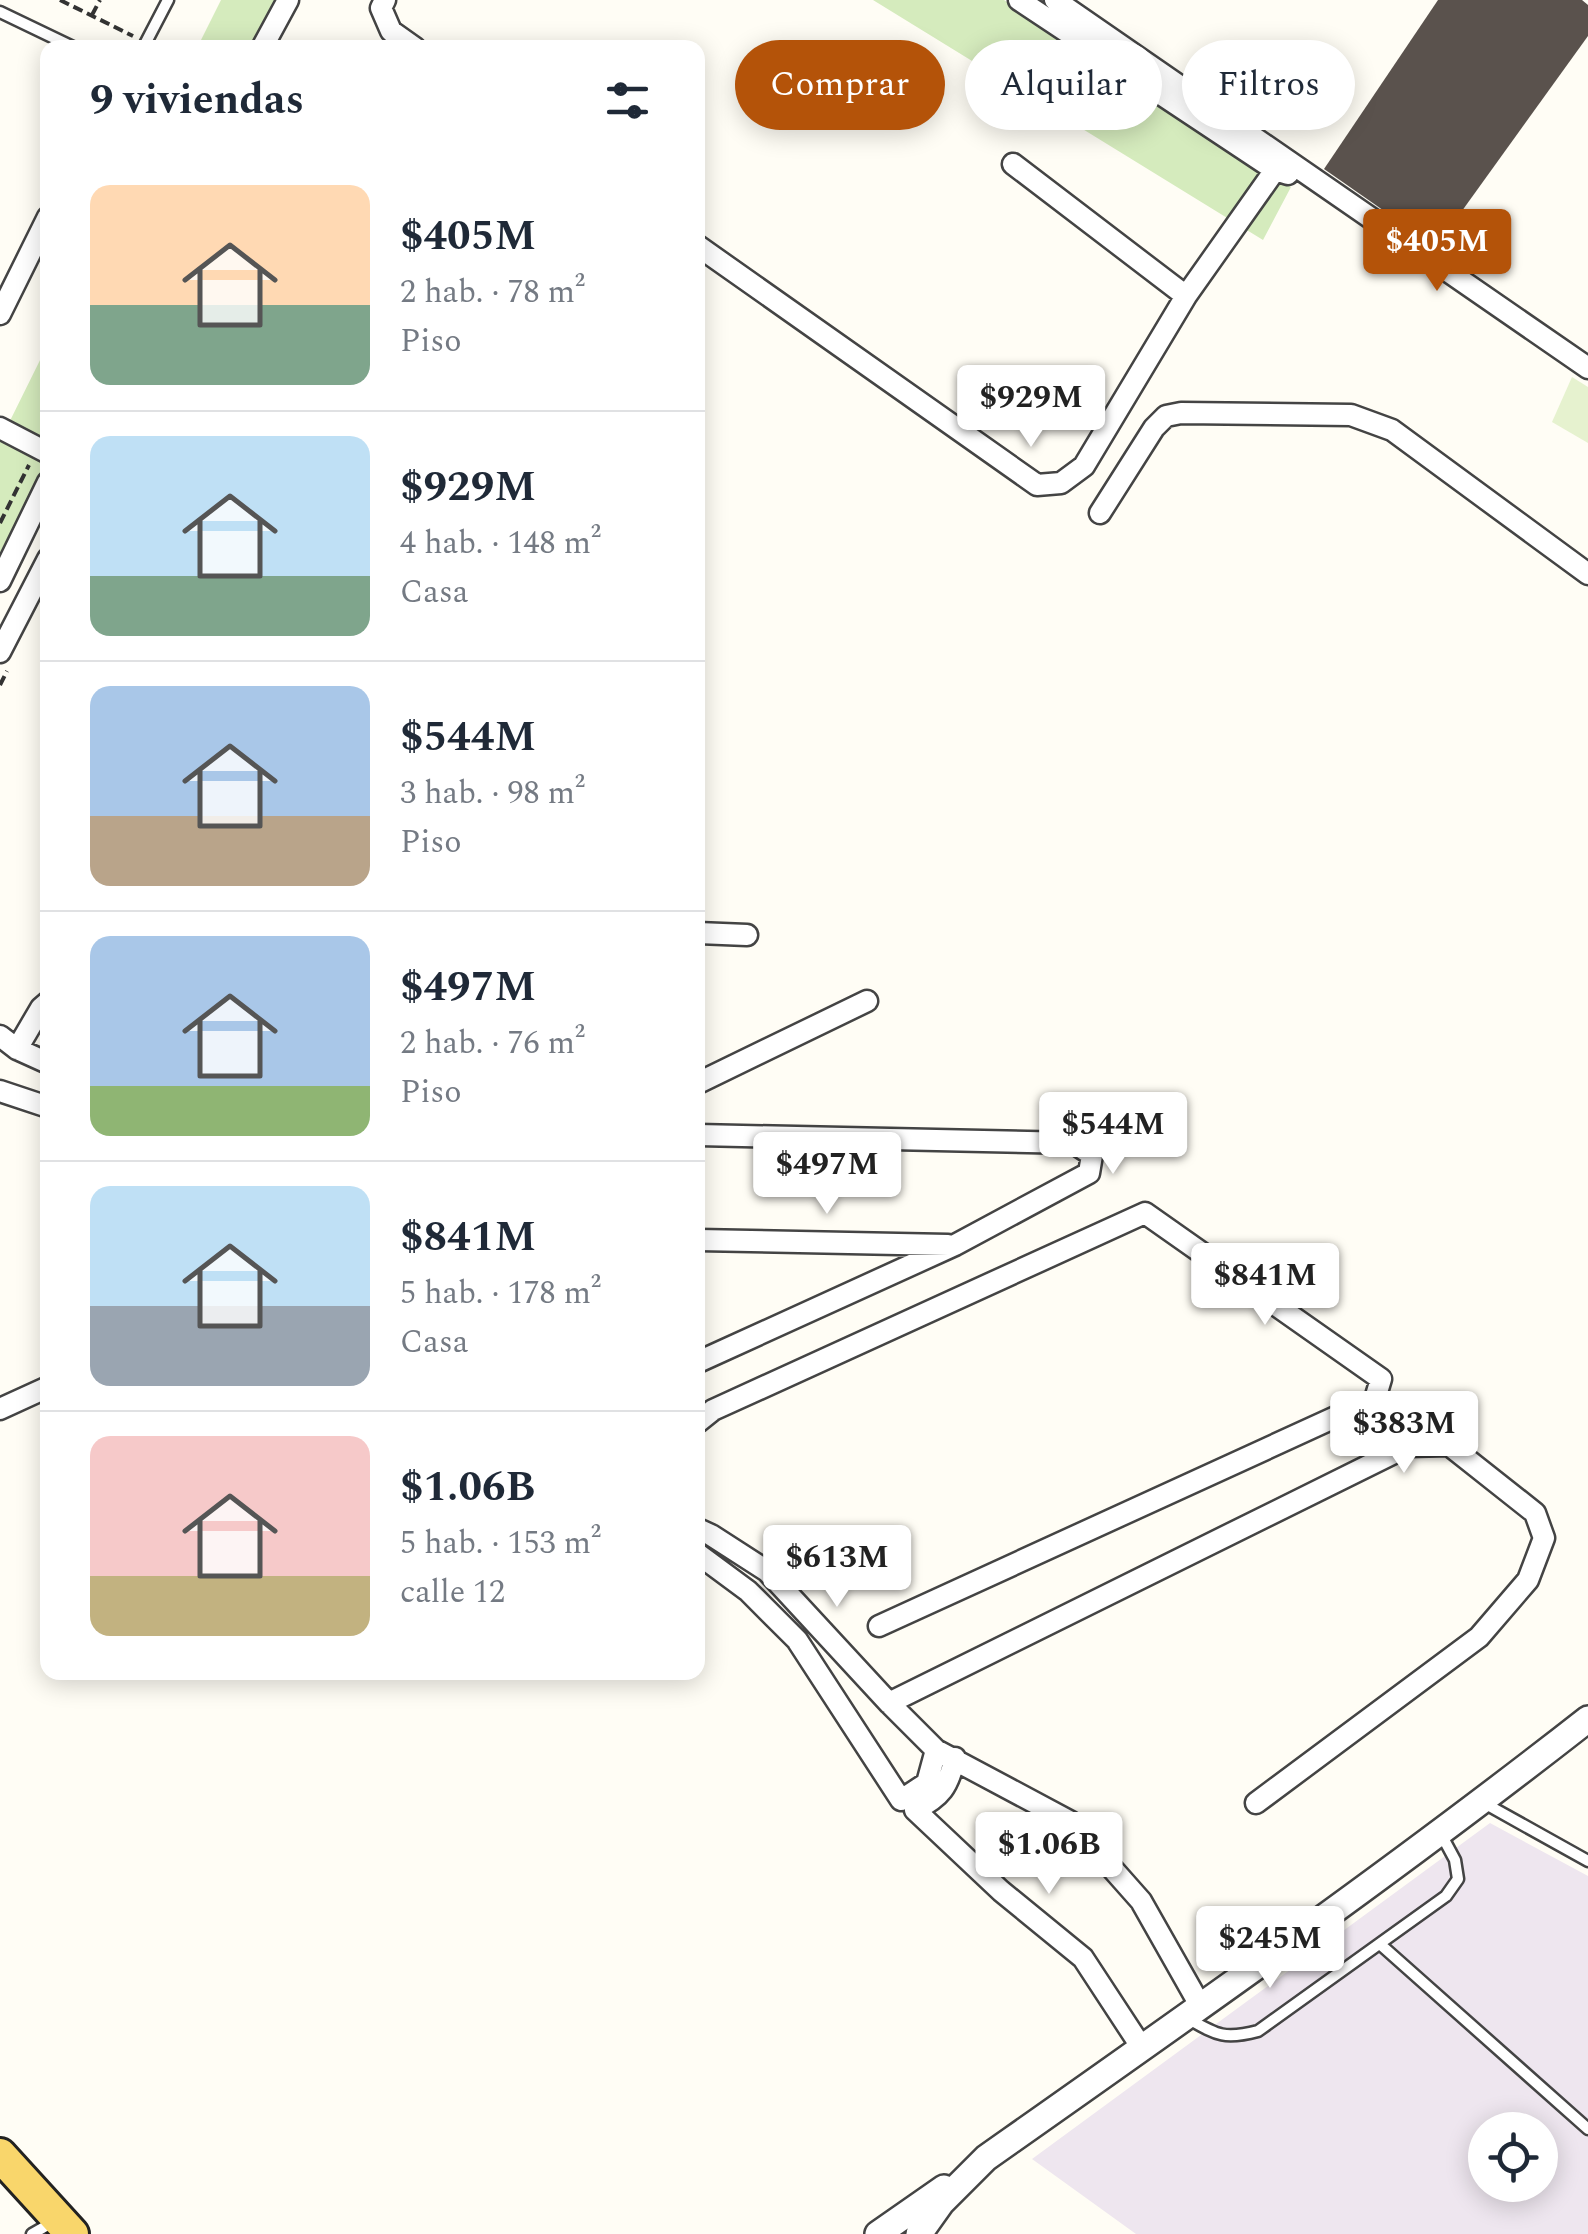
<!DOCTYPE html>
<html lang="es">
<meta charset="utf-8">
<style>
:root{--surface:#fff;--page:#f2f2f3;--text:#1f2937;--muted:#747a83;--line:#e0e1e3;--accent:#b45309}
body{margin:0;font-family:Spectral,serif;background:var(--page);color:var(--text);height:100vh;display:flex;flex-direction:column;font-size:38px;white-space:nowrap}
*{box-sizing:border-box;margin:0}
p{font-size:32px;color:var(--muted)}
.icon{flex:none;width:55px;height:55px;fill:none;stroke:currentColor;stroke-width:2;stroke-linecap:round;stroke-linejoin:round}
.map{position:relative;flex:1;overflow:hidden}
.details{position:absolute;left:40px;top:40px;width:665px;height:1640px;display:flex;flex-direction:column;background:var(--surface);border-radius:20px;box-shadow:0 5px 25px #0003}
.details>*{flex:none}
.guide{position:absolute;left:735px;top:40px;width:702px;height:90px;display:flex;gap:20px}
.controls{position:absolute;left:1468px;top:2112px;display:grid;gap:20px}
.controls a{display:grid;place-items:center;width:90px;height:90px;border-radius:50%;background:var(--surface);box-shadow:0 5px 25px #0003;font-size:50px}
.price{position:absolute;translate:-50% -85px;padding:0 22px;border-radius:10px;background:#fff;color:#222;font-size:32px;line-height:65px;filter:drop-shadow(0 2px 5px #0008)}
.price::after{content:'';position:absolute;left:50%;top:60px;width:30px;height:22px;margin-left:-15px;background:inherit;clip-path:polygon(0 0,100% 0,50% 100%)}
.price.on{background:var(--accent);color:#fff}
ul{padding:0;list-style:none}
li{display:flex;align-items:center;gap:30px;height:250px;padding:0 50px}
li+li{border-top:2px solid var(--line)}
li span{display:grid;place-items:center;flex:none;width:280px;height:200px;border-radius:20px;color:#555}
li>.icon{margin-inline-start:auto}
span .icon{width:120px;height:120px;fill:#fffc;stroke-width:1}
li b{font-size:42px}
h2{display:flex;justify-content:space-between;align-items:center;height:120px;padding:0 50px;font-size:42px}
.pill{padding:0 35px;border-radius:45px;background:var(--surface);box-shadow:0 5px 25px #0003;font-size:35px;line-height:90px}
.pill.on{background:var(--accent);color:#fff}
.map>svg:first-child{display:block}
.industrial{fill:#eee6ef;fill-rule:evenodd}
.green{fill:#d5ebbd}
.pitch{fill:#e6f2cf}
.building{fill:#5a524d}
.lines{fill:none;stroke-linecap:round;stroke-linejoin:round}
.service-casing{stroke:#444;stroke-width:15}
.minor-casing{stroke:#444;stroke-width:25}
.tertiary-casing{stroke:#444;stroke-width:30}
.primary-casing{stroke:#222;stroke-width:38}
.path{stroke:#333;stroke-width:4;stroke-dasharray:10 5;stroke-linecap:butt}
.service{stroke:#fff;stroke-width:10}
.minor{stroke:#fff;stroke-width:20}
.tertiary{stroke:#fff;stroke-width:25}
.primary{stroke:#f9d66b;stroke-width:32}
</style>
<div class="map">
<svg width="1588" height="2234" viewBox="0 0 1588 2234">
<rect width="100%" height="100%" fill="#fffdf5"/>
<path class="industrial" d="M1490 1823 1588 1876V2234H1136L1032 2159ZM1485 2130H1540V2185H1485Z"/>
<path class="green" d="M221 0H281L257 47 197 48Z
M873 0H1004L1291 187 1263 240Z
M47 346V460L0 553V441Z"/>
<path class="pitch" d="M1572 377 1588 387V443L1552 422Z"/>
<path class="building" d="M1438 0H1582L1588 5V36L1436 247 1324 169Z"/>
<g class="lines">
<g class="service-casing">
<path id="service" d="M0 12 75 48
M143 48 168 0
M1484 1803 1588 1861
M1381 1945 1588 2129
M1187 2018C1217 2035 1224 2040 1258 2031L1446 1896 1458 1879 1455 1860 1441 1834
M32 2234 53 2222"/>
</g>
<g class="minor-casing">
<path id="minor" d="M385 0 381 8 391 31 415 48
M1019 0 1275 170 1288 174
M1055 0 1588 368
M262 48 288 0
M1013 164 1186 296
M698 246 1037 485 1061 483 1084 466 1186 296 1275 170
M0 314 48 217
M0 428 48 453
M1100 513 1154 428 1166 416 1181 413 1351 415 1392 430 1588 574
M0 581 48 482
M0 652 48 559
M698 933 747 935
M0 1036 17 1049 48 1063
M17 1049 41 1008 48 1002
M698 1083 867 1001
M0 1091 48 1107
M698 1135 1074 1143 1092 1155 1089 1173 955 1245 698 1362
M698 1240 948 1245
M0 1409 48 1387
M698 1422 713 1410 1145 1213 1381 1379 1375 1399 879 1626
M698 1529 711 1535 767 1571 889 1703 936 1750 1071 1822 1141 1901 1201 2007
M698 1554 748 1591 797 1640 901 1800 927 1783 936 1750
M889 1703 1408 1446 1449 1445 1535 1513 1544 1538 1528 1580 1479 1637 1256 1803
M955 1758C948 1787 941 1797 915 1810L1001 1891 1083 1958 1142 2048"/>
</g>
<g class="tertiary-casing">
<path id="tertiary" d="M878 2234 944 2188
M919 2234 941 2203 986 2158C1189 2015 1393 1872 1588 1719"/>
</g>
<g class="primary-casing">
<path id="primary" d="M0 2155 72 2234"/>
</g>
<path class="path" d="M60 0 133 36
M92 15 100 0
M0 523 29 465
M0 685 7 671"/>
<use href="#service" class="service"/>
<use href="#minor" class="minor"/>
<use href="#tertiary" class="tertiary"/>
<use href="#primary" class="primary"/>
</g>
</svg>
<div class="controls">
<a><svg class="icon" aria-label="locate" viewBox="0 0 24 24"><circle cx="12" cy="12" r="6"/><path d="M12 2v4M12 18v4M2 12h4M18 12h4"/></svg></a>
</div>
<b class="price on" style="left:1437px;top:294px">$405M</b>
<b class="price" style="left:1031px;top:450px">$929M</b>
<b class="price" style="left:1113px;top:1177px">$544M</b>
<b class="price" style="left:827px;top:1217px">$497M</b>
<b class="price" style="left:1265px;top:1328px">$841M</b>
<b class="price" style="left:1404px;top:1476px">$383M</b>
<b class="price" style="left:837px;top:1610px">$613M</b>
<b class="price" style="left:1049px;top:1897px">$1.06B</b>
<b class="price" style="left:1270px;top:1991px">$245M</b>
<div class="guide">
<a class="pill on">Comprar</a>
<a class="pill">Alquilar</a>
<a class="pill">Filtros</a>
</div>
<section class="details">
<h2>9 viviendas<svg class="icon" aria-label="filters" viewBox="0 0 24 24"><path d="M4 7h16M4 17h16"/><circle cx="9" cy="7" r="2"/><circle cx="15" cy="17" r="2"/></svg></h2>
<ul>
<li><span style="background:linear-gradient(#ffd9b3 60%,#7fa58c 0)"><svg class="icon" aria-label="home" viewBox="0 0 24 24"><path d="M3 11l9-7 9 7M6 9v11h12V9"/></svg></span><div><b>$405M</b><p>2 hab. · 78 m²</p><p>Piso</p></div></li>
<li><span style="background:linear-gradient(#bfe0f5 70%,#7fa58c 0)"><svg class="icon" aria-label="home" viewBox="0 0 24 24"><path d="M3 11l9-7 9 7M6 9v11h12V9"/></svg></span><div><b>$929M</b><p>4 hab. · 148 m²</p><p>Casa</p></div></li>
<li><span style="background:linear-gradient(#a9c7e8 65%,#b9a48a 0)"><svg class="icon" aria-label="home" viewBox="0 0 24 24"><path d="M3 11l9-7 9 7M6 9v11h12V9"/></svg></span><div><b>$544M</b><p>3 hab. · 98 m²</p><p>Piso</p></div></li>
<li><span style="background:linear-gradient(#a9c7e8 75%,#8fb573 0)"><svg class="icon" aria-label="home" viewBox="0 0 24 24"><path d="M3 11l9-7 9 7M6 9v11h12V9"/></svg></span><div><b>$497M</b><p>2 hab. · 76 m²</p><p>Piso</p></div></li>
<li><span style="background:linear-gradient(#bfe0f5 60%,#9aa5b1 0)"><svg class="icon" aria-label="home" viewBox="0 0 24 24"><path d="M3 11l9-7 9 7M6 9v11h12V9"/></svg></span><div><b>$841M</b><p>5 hab. · 178 m²</p><p>Casa</p></div></li>
<li><span style="background:linear-gradient(#f6c9c9 70%,#c2b280 0)"><svg class="icon" aria-label="home" viewBox="0 0 24 24"><path d="M3 11l9-7 9 7M6 9v11h12V9"/></svg></span><div><b>$1.06B</b><p>5 hab. · 153 m²</p><p>calle 12</p></div></li>
</ul>
</section>
</div>
